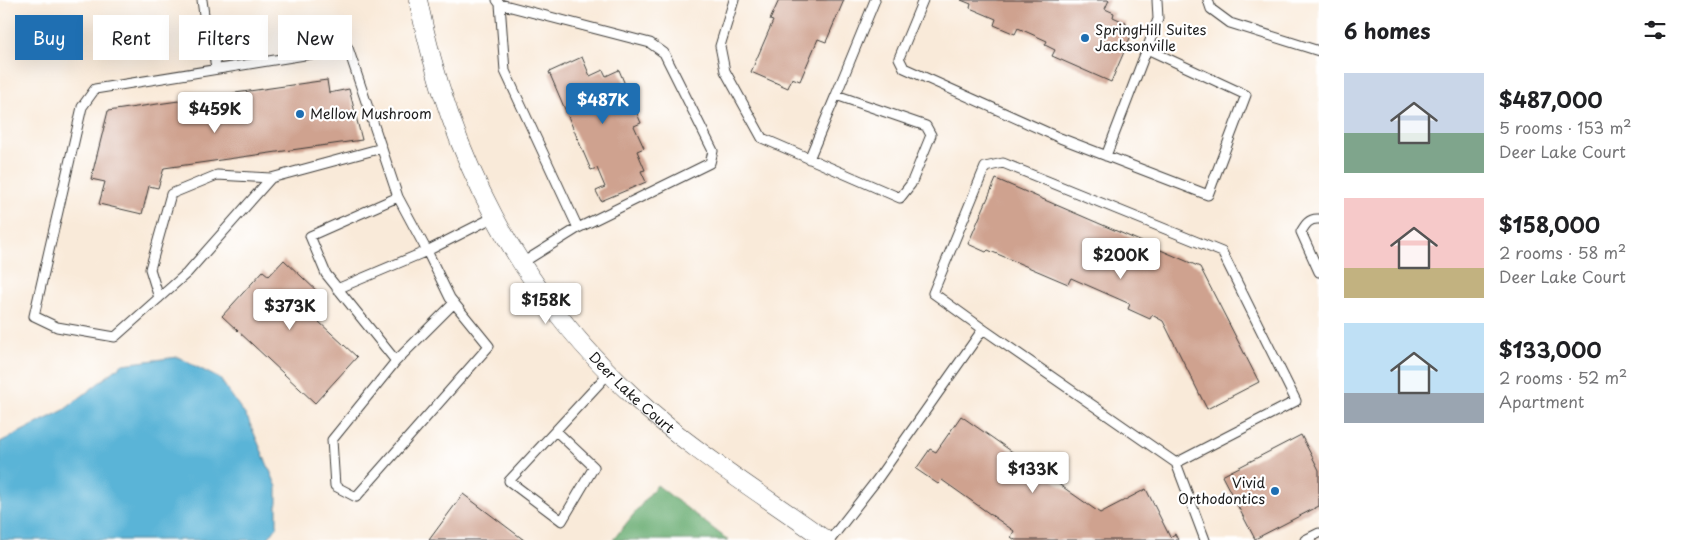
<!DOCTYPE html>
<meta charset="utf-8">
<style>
:root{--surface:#fff;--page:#f2f2f2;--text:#202124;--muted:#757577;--accent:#1f6fb2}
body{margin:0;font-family:"Playpen Sans",sans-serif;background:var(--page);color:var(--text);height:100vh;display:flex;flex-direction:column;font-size:19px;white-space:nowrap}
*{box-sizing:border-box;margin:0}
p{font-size:16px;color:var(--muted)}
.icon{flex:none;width:28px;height:28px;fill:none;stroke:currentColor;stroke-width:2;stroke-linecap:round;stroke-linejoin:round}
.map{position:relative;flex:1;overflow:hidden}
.panel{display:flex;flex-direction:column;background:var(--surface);width:375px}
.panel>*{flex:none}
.hud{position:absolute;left:15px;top:15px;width:475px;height:45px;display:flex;gap:10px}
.price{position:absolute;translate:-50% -42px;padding:0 11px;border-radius:5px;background:#fff;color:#222;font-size:16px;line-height:32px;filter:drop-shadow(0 1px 2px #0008)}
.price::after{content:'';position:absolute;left:50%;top:30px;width:15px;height:11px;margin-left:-8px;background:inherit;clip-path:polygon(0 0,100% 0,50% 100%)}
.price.active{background:var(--accent);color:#fff}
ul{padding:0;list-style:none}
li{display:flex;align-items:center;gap:15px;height:125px;padding:0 25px}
li span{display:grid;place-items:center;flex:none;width:140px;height:100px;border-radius:0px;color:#555}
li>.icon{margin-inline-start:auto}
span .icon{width:60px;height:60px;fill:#fffc;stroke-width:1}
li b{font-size:21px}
h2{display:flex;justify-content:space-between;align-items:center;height:60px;padding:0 25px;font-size:21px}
.pill{padding:0 18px;border-radius:0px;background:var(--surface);box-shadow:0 5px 20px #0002;font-size:18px;line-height:45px}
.pill.active{background:var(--accent);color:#fff}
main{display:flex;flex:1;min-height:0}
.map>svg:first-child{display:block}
.forest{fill:#67ac71;stroke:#426446}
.water{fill:#5ab4d7;stroke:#3b687a}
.building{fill:#cfa28f}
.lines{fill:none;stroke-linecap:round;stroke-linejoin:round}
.service-casing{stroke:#3d3b38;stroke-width:11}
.minor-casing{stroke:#3d3b38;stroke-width:19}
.service{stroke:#fff;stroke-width:9}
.minor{stroke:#fff;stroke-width:18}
.poi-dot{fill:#1f6fb2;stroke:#fff;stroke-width:2}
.labels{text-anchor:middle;stroke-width:4.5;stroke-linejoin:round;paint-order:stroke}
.poi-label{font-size:14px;fill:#1c1c1c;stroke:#fff;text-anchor:start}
.street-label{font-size:14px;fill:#1c1c1c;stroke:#fff}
</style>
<main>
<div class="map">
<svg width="1319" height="540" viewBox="0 0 1319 540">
<rect width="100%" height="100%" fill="#fff"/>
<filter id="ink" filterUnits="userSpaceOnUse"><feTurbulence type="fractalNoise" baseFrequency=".02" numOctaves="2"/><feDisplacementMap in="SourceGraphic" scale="10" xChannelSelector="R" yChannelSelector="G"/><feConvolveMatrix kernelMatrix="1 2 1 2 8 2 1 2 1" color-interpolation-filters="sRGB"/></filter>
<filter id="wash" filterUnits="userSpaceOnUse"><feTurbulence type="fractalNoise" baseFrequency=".0096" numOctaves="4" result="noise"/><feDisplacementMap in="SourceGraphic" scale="20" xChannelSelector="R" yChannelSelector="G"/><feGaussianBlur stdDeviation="1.12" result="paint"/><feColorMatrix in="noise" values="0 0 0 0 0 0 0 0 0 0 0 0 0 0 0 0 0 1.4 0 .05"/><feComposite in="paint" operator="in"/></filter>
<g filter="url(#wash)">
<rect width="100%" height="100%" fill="#f9ead9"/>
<path class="forest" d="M657 485 728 540H613Z"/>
<path class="water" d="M178 357 220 379 248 419 277 487V526L267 540H0V442L64 410 123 364Z"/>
<g id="blocks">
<path class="building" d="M779 0H844L826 42 818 39 800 81 792 78 788 88 751 72 773 21 770 20Z
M961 0H1109L1105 9 1114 13 1113 17 1126 23 1125 28 1133 31 1111 82 1052 56 1055 50 1045 45 1047 41 1018 28 1015 34 994 25 996 19 970 8 971 4Z
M582 57 590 76 603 70 606 76 619 70 641 123 634 126 644 148 637 151 645 170 641 171 646 182 601 201 596 191 605 187 597 168 591 170 549 72Z
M327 80 329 93 349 89 362 140 164 168 158 188 149 186 142 214 99 204 105 182 91 179 108 111Z
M996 179 1200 267 1259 382 1207 409 1163 321 1152 315 1150 319 1128 309 1130 304 1071 278 1068 284 988 250 986 252 968 244Z
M284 260 320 294 305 309 357 357 315 403 222 316 263 271 269 276Z
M961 416 1100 513 1146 489 1170 537 1175 534 1178 540H1015L1011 537 1014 531 942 480 938 484 916 469 930 449 936 452Z
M1301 435 1319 470V506L1255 539 1222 476Z
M463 494 524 540H429Z"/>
</g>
</g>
<g filter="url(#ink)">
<use href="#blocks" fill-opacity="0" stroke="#3d3b38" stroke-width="1"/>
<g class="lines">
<g class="service-casing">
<path id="service" d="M202 0 205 22
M497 0 500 4 505 71 578 228 710 163 713 151 664 53 650 43 500 4
M734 0 720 46 725 71 762 138 900 198 911 184 931 135 926 126 836 95 875 0
M923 0 899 58 904 68 1060 138 1208 195 1246 95 1147 49 1158 19 1157 0
M1208 0 1211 9 1230 23 1319 51
M209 21 216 69
M382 148 271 178 187 273 115 337 57 327 34 316 82 107 95 89 348 48 398 197 310 236 326 274 396 361 332 440 335 486 356 497 489 346 450 298 427 251 494 217
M1106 156 1147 49
M809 159 836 95
M1319 219C1309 218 1305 225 1301 232L1319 272
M522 263 578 228
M337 289 427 251 398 197
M159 298 150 269 171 194 217 175 271 178
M983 329 933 293 985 167 1003 163 1222 252 1296 401 1176 463
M396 361 454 303
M556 431 594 467 562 521 509 481 609 373
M830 540 876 481 983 329 1176 463 1205 540
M1305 540 1319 533"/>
</g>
<g class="minor-casing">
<g id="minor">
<path id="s1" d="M418 0C450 156 517 289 635 398 693 452 762 494 826 540"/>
</g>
</g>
<use href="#service" class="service"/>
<use href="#minor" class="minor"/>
</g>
</g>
<g class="poi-dot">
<circle cx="1085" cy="38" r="5"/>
<circle cx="300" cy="114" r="5"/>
<circle cx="1275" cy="491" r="5"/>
</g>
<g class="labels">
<g class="poi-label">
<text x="1095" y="35">SpringHill Suites<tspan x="1095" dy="16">Jacksonville</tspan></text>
<text x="310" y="119">Mellow Mushroom</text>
<text x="1265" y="488" text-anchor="end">Vivid<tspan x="1265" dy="16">Orthodontics</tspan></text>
</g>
<g class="street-label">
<text dy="5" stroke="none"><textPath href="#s1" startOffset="455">Deer Lake Court</textPath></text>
</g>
</g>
</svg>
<b class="price active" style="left:603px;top:125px">$487K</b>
<b class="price" style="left:215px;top:134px">$459K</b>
<b class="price" style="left:1121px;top:280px">$200K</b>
<b class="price" style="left:546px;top:325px">$158K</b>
<b class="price" style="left:290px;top:331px">$373K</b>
<b class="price" style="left:1033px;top:494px">$133K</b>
<div class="hud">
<a class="pill active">Buy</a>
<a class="pill">Rent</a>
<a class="pill">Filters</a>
<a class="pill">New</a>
</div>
</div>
<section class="panel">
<h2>6 homes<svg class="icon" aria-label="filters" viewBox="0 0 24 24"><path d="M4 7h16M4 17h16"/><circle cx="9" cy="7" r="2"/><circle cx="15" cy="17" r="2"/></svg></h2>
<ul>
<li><span style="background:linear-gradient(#c9d6e8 60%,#7fa58c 0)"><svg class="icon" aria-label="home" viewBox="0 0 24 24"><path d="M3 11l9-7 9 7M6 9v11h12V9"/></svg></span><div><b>$487,000</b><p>5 rooms · 153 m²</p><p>Deer Lake Court</p></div></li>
<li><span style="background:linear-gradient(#f6c9c9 70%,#c2b280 0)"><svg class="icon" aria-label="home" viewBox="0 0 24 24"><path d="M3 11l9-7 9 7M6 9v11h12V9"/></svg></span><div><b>$158,000</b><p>2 rooms · 58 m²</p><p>Deer Lake Court</p></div></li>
<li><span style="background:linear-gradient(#bfe0f5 70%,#9aa5b1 0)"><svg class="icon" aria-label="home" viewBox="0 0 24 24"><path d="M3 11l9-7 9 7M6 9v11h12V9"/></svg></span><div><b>$133,000</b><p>2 rooms · 52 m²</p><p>Apartment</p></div></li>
</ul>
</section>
</main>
